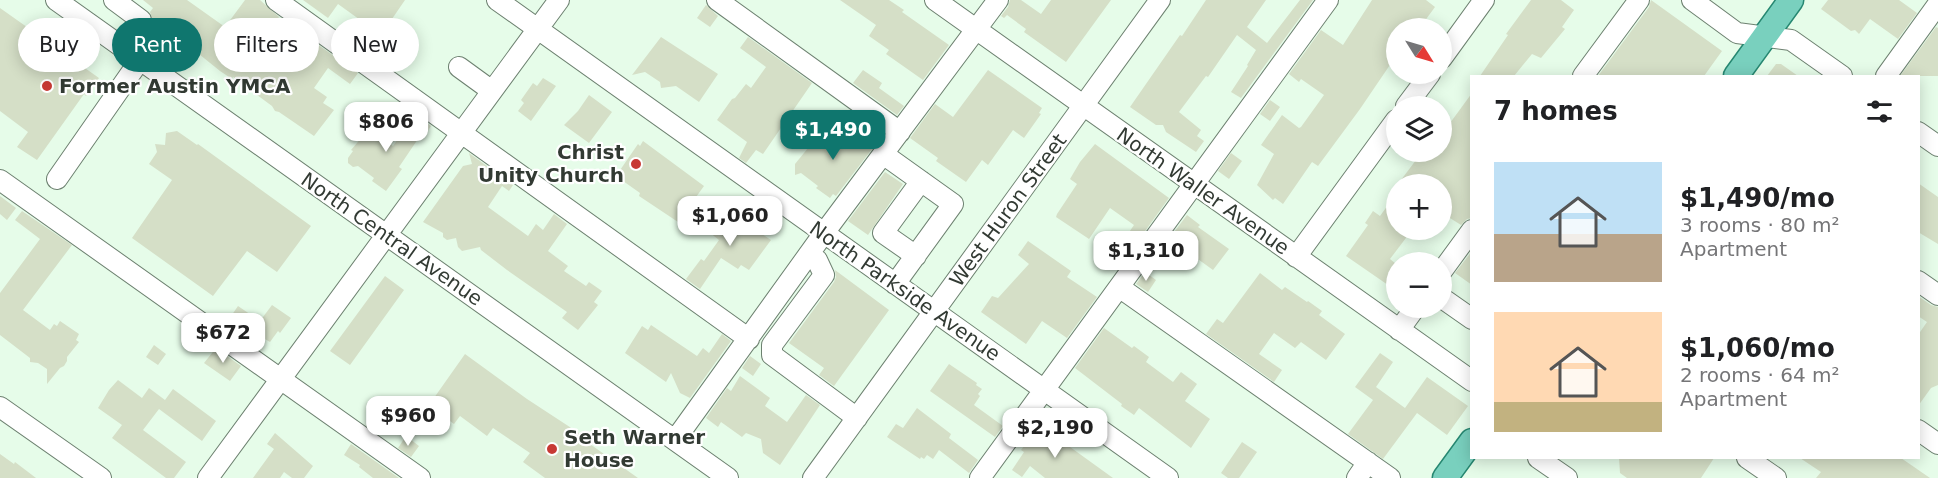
<!DOCTYPE html>
<meta charset="utf-8">
<style>
:root{--surface:#fff;--page:#f2f2f2;--text:#202124;--muted:#757577;--accent:#0f766e}
body{margin:0;font-family:"DejaVu Sans",sans-serif;background:var(--page);color:var(--text);height:100vh;display:flex;flex-direction:column;font-size:22px;white-space:nowrap}
*{box-sizing:border-box;margin:0}
p{font-size:20px;color:var(--muted)}
.icon{flex:none;width:33px;height:33px;fill:none;stroke:currentColor;stroke-width:2;stroke-linecap:round;stroke-linejoin:round}
.map{position:relative;flex:1;overflow:hidden}
.side{position:absolute;left:1470px;top:75px;width:450px;height:384px;display:flex;flex-direction:column;background:var(--surface);border-radius:0px;box-shadow:0 3px 15px #0003}
.side>*{flex:none}
.top-card{position:absolute;left:18px;top:18px;width:570px;height:54px;display:flex;gap:12px}
.needle{width:39px;rotate:127deg}
.fabs{position:absolute;left:1386px;top:18px;display:grid;gap:12px}
.fabs a{display:grid;place-items:center;width:66px;height:66px;border-radius:50%;background:var(--surface);box-shadow:0 3px 15px #0003;font-size:30px}
.price{position:absolute;translate:-50% -51px;padding:0 14px;border-radius:12px;background:#fff;color:#222;font-size:20px;line-height:39px;filter:drop-shadow(0 2px 3px #0008)}
.price::after{content:'';position:absolute;left:50%;top:36px;width:18px;height:14px;margin-left:-9px;background:inherit;clip-path:polygon(0 0,100% 0,50% 100%)}
.price.on{background:var(--accent);color:#fff}
ul{padding:0;list-style:none}
li{display:flex;align-items:center;gap:18px;height:150px;padding:0 24px}
li span{display:grid;place-items:center;flex:none;width:168px;height:120px;border-radius:0px;color:#555}
li>.icon{margin-inline-start:auto}
span .icon{width:72px;height:72px;fill:#fffc;stroke-width:1}
li b{font-size:26px}
h2{display:flex;justify-content:space-between;align-items:center;height:72px;padding:0 24px;font-size:26px}
.chip{padding:0 21px;border-radius:27px;background:var(--surface);box-shadow:0 3px 15px #0003;font-size:21px;line-height:54px}
.chip.on{background:var(--accent);color:#fff}
.map>svg:first-child{display:block}
.building{fill:#d5dfc7}
.lines{fill:none;stroke-linecap:round;stroke-linejoin:round}
.minor-casing{stroke:#6d8170;stroke-width:22}
.major-casing{stroke:#268771;stroke-width:27}
.minor{stroke:#fff;stroke-width:20}
.major{stroke:#79d0be;stroke-width:24}
.poi-dot{fill:#c73934;stroke:#fff;stroke-width:2}
.labels{text-anchor:middle;stroke-width:4.5;stroke-linejoin:round;paint-order:stroke}
.poi-label{font-size:20px;font-weight:bold;fill:#323a33;stroke:#fff;text-anchor:start}
.street-label{font-size:20px;fill:#323a33;stroke:#fff}
</style>
<div class="map">
<svg width="1938" height="478" viewBox="0 0 1938 478">
<rect width="100%" height="100%" fill="#e6fce9"/>
<path class="building" d="M143 0H187L225 27 245 0H260L279 17 257 47 258 48 255 52 278 68 288 55 302 65 317 44 358 73 350 84 328 68 314 88 327 97 323 103 334 110 314 136 279 112 275 111 272 106 253 92V90L233 77 232 79 220 71 194 50 153 22 150 12 153 8Z
M303 0H405L381 35 338 4 328 18Z
M840 0H889L904 10 902 12 949 45 923 80 886 54 889 50 869 36 876 25Z
M1010 0H1021L1041 14 1051 0H1111L1066 62 1024 32 1026 29 1007 15 1004 18 1001 16 1008 7Z
M1206 0H1266L1247 27 1267 43 1300 0H1313L1241 98 1231 92 1248 66 1247 65 1256 50 1237 35 1208 77 1206 76 1179 112 1201 130 1197 136 1204 141 1196 152 1166 132 1163 125H1156L1130 107 1180 35 1182 36Z
M1372 0H1426L1435 7 1421 26 1414 21 1411 28H1396V56L1360 109 1318 166 1312 162 1283 204 1275 198 1273 200 1257 185 1274 154 1261 145 1282 115 1299 128 1301 127 1324 95 1301 79 1299 82 1289 74 1321 30 1343 45Z
M1531 0H1561L1574 10 1562 27 1565 29 1541 58 1532 54 1514 76H1480L1508 35 1506 34Z
M1651 0 1722 51 1704 76H1598L1649 7Z
M1828 0H1899L1917 13 1898 39 1870 19 1859 34 1855 30 1851 31 1821 9Z
M706 5 718 16 710 27 697 18Z
M0 8 99 78 86 96 84 94 37 160 17 147 28 132 0 111Z
M1936 27 1938 28V76H1900Z
M661 37 718 74 699 102 676 86 661 88 660 82 645 72 632 75Z
M748 37 812 83 763 154 756 150 746 163 739 158 747 142 717 120 732 99 735 98 746 84 751 88 766 67 740 48Z
M1776 64H1781L1798 76H1767Z
M863 70 882 83 879 88 904 106 897 115 853 83Z
M988 70 1042 108 1039 113 1041 114 1024 138 1013 130 988 165 982 160 966 182 936 161 938 158 910 138 935 104 953 117Z
M543 78 556 86 531 121 518 111 524 103 521 100 533 83 537 86Z
M1472 93V218L1467 219 1461 225 1442 213V184H1398L1422 152H1442V134Z
M589 95 612 112 589 143 564 125 578 111Z
M1270 100 1280 107 1270 121 1260 114Z
M418 116 431 126 425 135 422 133 399 167 402 169 386 191 372 181 374 178 358 166 353 167 348 163V158L353 151 351 150 369 129 393 146 407 126 410 128Z
M822 129 851 149 865 130 879 140 836 196 833 194 830 198 816 188 818 186 801 173 795 175V164L808 148 807 140 814 141Z
M177 131 197 145 198 144 311 226 277 272 247 251 213 296 132 238 172 180 149 164 157 152 155 144 165 145 166 133Z
M643 141 704 186 678 222 639 196 640 193 616 176 638 144 640 146Z
M1095 144 1169 198 1127 256 1117 250 1134 225 1110 208 1089 239 1056 217 1057 214 1077 184 1070 179 1080 162Z
M469 153 513 185 509 191 502 186 488 207 528 236 536 224 543 230 554 214 567 224 548 251 568 266 564 271 586 286 589 282 602 291 594 302 598 305 578 330 562 318 567 312 507 270 481 250 480 247 462 251 458 247 456 238 447 240 443 237V233L423 222 463 166 472 164Z
M1231 153 1242 161 1229 179 1218 171Z
M885 172 903 184 868 235 848 221Z
M1918 183 1938 197V244L1918 232Z
M1396 194V230H1412L1390 259 1396 264V273L1388 285 1346 256 1368 225 1365 223 1373 211 1380 216Z
M0 196 16 208 7 220 0 214Z
M725 209 771 240 749 270 741 265 738 269 721 258 700 289 686 279 701 259 704 261 719 240 709 232Z
M22 211 72 245 23 310 50 330 54 324 57 326 60 321 79 334 76 340 79 342 67 357V361L64 366 60 368 47 384V369L38 363 30 362V358L0 335V293L40 239 15 220Z
M1187 215 1200 225 1198 227 1229 249 1213 270 1184 249 1183 250 1175 245 1172 248 1165 244Z
M1028 241 1071 271 1067 277 1097 297 1067 338 1042 321 1026 344 981 312 992 296 998 298 1029 264 1018 255Z
M1472 251V285L1455 273Z
M835 270 889 310 834 386 819 375 824 368 789 343 834 282 836 277Z
M1145 272 1156 280 1148 292 1136 284Z
M1260 273 1282 290 1285 287 1307 302 1308 301 1322 311 1319 315 1345 334 1326 360 1301 342 1295 348 1274 333 1259 354 1282 370 1274 382 1206 334 1217 319 1223 323Z
M385 276 404 290 350 365 330 351Z
M1918 296 1931 305 1938 307V385L1931 388 1918 406V335L1927 322 1918 316Z
M272 305 291 318 280 333 278 331 270 342 263 338 256 347 225 325 238 306 260 321Z
M651 325 697 356 703 348 709 353 722 334 731 341 690 398 680 393 671 373 666 382 625 353 642 326 648 330Z
M1104 328 1132 348 1134 346 1149 357 1146 362 1173 382 1181 372 1197 384 1185 401 1210 419 1191 448 1139 408 1134 415 1121 406 1122 404 1075 368Z
M154 345 166 354 158 365 146 357Z
M216 348 241 366 230 381 204 363Z
M1380 353 1393 362 1376 387 1405 408 1427 377 1468 406 1447 435 1417 413 1383 459 1348 434 1373 400 1355 387Z
M465 354 527 399 582 435 580 437 638 478H545L523 462 530 453 493 428 487 436 460 416 454 424 446 418 443 423 432 415 436 410 429 405Z
M750 356 761 364 753 376 742 368Z
M949 364 977 383 976 385 982 389 978 394 980 396 974 405 1003 426 995 437 930 391Z
M740 376 770 398 765 406 787 422 806 395 820 405 780 465 763 453 761 439 746 433 742 437 721 422 718 427 706 418 727 388 731 391Z
M118 380 142 398 149 388 165 400 173 389 216 421 202 441 159 409 143 430 186 462 174 478H166L112 438 122 425 98 408 109 390Z
M917 408 951 434 949 438 978 460 969 473 939 450 933 459 927 455 924 459 921 457 920 459 887 437 896 424 903 428Z
M1042 425 1052 434 1113 478H1045L1030 466 1022 477 1012 470 1024 452 1021 450 1036 430 1038 431Z
M275 433 313 466 304 478H292L284 472 280 478H253L274 449 267 444Z
M406 436 419 446 411 457 398 448Z
M1242 442 1257 452 1239 478H1228L1221 473Z
M351 444 399 478H373L359 467 360 465 344 455Z
M0 454 14 464 15 462 36 478H0Z
M1619 458H1714L1701 478H1627L1620 473Z
M1800 458H1901L1930 478H1816L1821 472Z"/>
<g class="lines">
<g class="minor-casing">
<path id="minor" d="M56 0 728 478
M114 0 141 20 122 47
M276 0 749 339
M497 0 1168 478
M717 0 900 132
M935 0 1472 381
M1692 0 1737 33 1791 40 1842 76
M1442 58 1484 0
M459 67 492 91
M1583 76 1639 0
M1886 76 1938 4
M1406 106 1430 74
M1918 132 1938 146
M883 154 953 204 895 284
M57 179 140 60
M0 180 420 478
M809 255 817 260 824 275 772 345V355L857 418
M916 256 883 233 921 181
M1296 257 1396 120
M1442 271 1472 230
M1918 281 1938 295
M1119 287 1390 478
M1442 298 1472 319
M1399 330 1415 308
M0 407 101 478
M1918 430 1938 444
M675 440 824 233 998 0
M1538 458 1567 478
M1747 458 1776 478
M208 478 559 0
M813 478 1160 0
M980 478 1328 0
M1357 478 1368 462"/>
</g>
<g class="major-casing">
<path id="major" d="M1736 76 1791 0
M1445 478 1472 441"/>
</g>
<use href="#minor" class="minor"/>
<use href="#major" class="major"/>
</g>
<g class="poi-dot">
<circle cx="47" cy="86" r="6"/>
<circle cx="636" cy="164" r="6"/>
<circle cx="552" cy="449" r="6"/>
</g>
<g class="labels">
<g class="poi-label">
<text x="59" y="93">Former Austin YMCA</text>
<text x="624" y="159" text-anchor="end">Christ<tspan x="624" dy="23">Unity Church</tspan></text>
<text x="564" y="444">Seth Warner<tspan x="564" dy="23">House</tspan></text>
</g>
<g class="street-label">
<text transform="translate(1203 191) rotate(35)" y="7">North Waller Avenue</text>
<text transform="translate(1008 210) rotate(-54)" y="7">West Huron Street</text>
<text transform="translate(392 239) rotate(35)" y="7">North Central Avenue</text>
<text transform="translate(905 291) rotate(35)" y="7">North Parkside Avenue</text>
</g>
</g>
</svg>
<div class="fabs">
<a><svg class="needle" viewBox="-14 -14 28 28"><path d="M0-13l5 13h-10z" fill="#e53935"/><path d="M0 13l5-13h-10z" fill="#757577"/></svg></a>
<a><svg class="icon" aria-label="layers" viewBox="0 0 24 24"><path d="M12 4l9 5-9 5-9-5zM3 14l9 5 9-5"/></svg></a>
<a>+</a>
<a>−</a>
</div>
<b class="price" style="left:386px;top:153px">$806</b>
<b class="price on" style="left:833px;top:161px">$1,490</b>
<b class="price" style="left:730px;top:247px">$1,060</b>
<b class="price" style="left:1146px;top:282px">$1,310</b>
<b class="price" style="left:223px;top:364px">$672</b>
<b class="price" style="left:408px;top:447px">$960</b>
<b class="price" style="left:1055px;top:459px">$2,190</b>
<div class="top-card">
<a class="chip">Buy</a>
<a class="chip on">Rent</a>
<a class="chip">Filters</a>
<a class="chip">New</a>
</div>
<section class="side">
<h2>7 homes<svg class="icon" aria-label="filters" viewBox="0 0 24 24"><path d="M4 7h16M4 17h16"/><circle cx="9" cy="7" r="2"/><circle cx="15" cy="17" r="2"/></svg></h2>
<ul>
<li><span style="background:linear-gradient(#bfe0f5 60%,#b9a48a 0)"><svg class="icon" aria-label="home" viewBox="0 0 24 24"><path d="M3 11l9-7 9 7M6 9v11h12V9"/></svg></span><div><b>$1,490/mo</b><p>3 rooms · 80 m²</p><p>Apartment</p></div></li>
<li><span style="background:linear-gradient(#ffd9b3 75%,#c2b280 0)"><svg class="icon" aria-label="home" viewBox="0 0 24 24"><path d="M3 11l9-7 9 7M6 9v11h12V9"/></svg></span><div><b>$1,060/mo</b><p>2 rooms · 64 m²</p><p>Apartment</p></div></li>
</ul>
</section>
</div>
